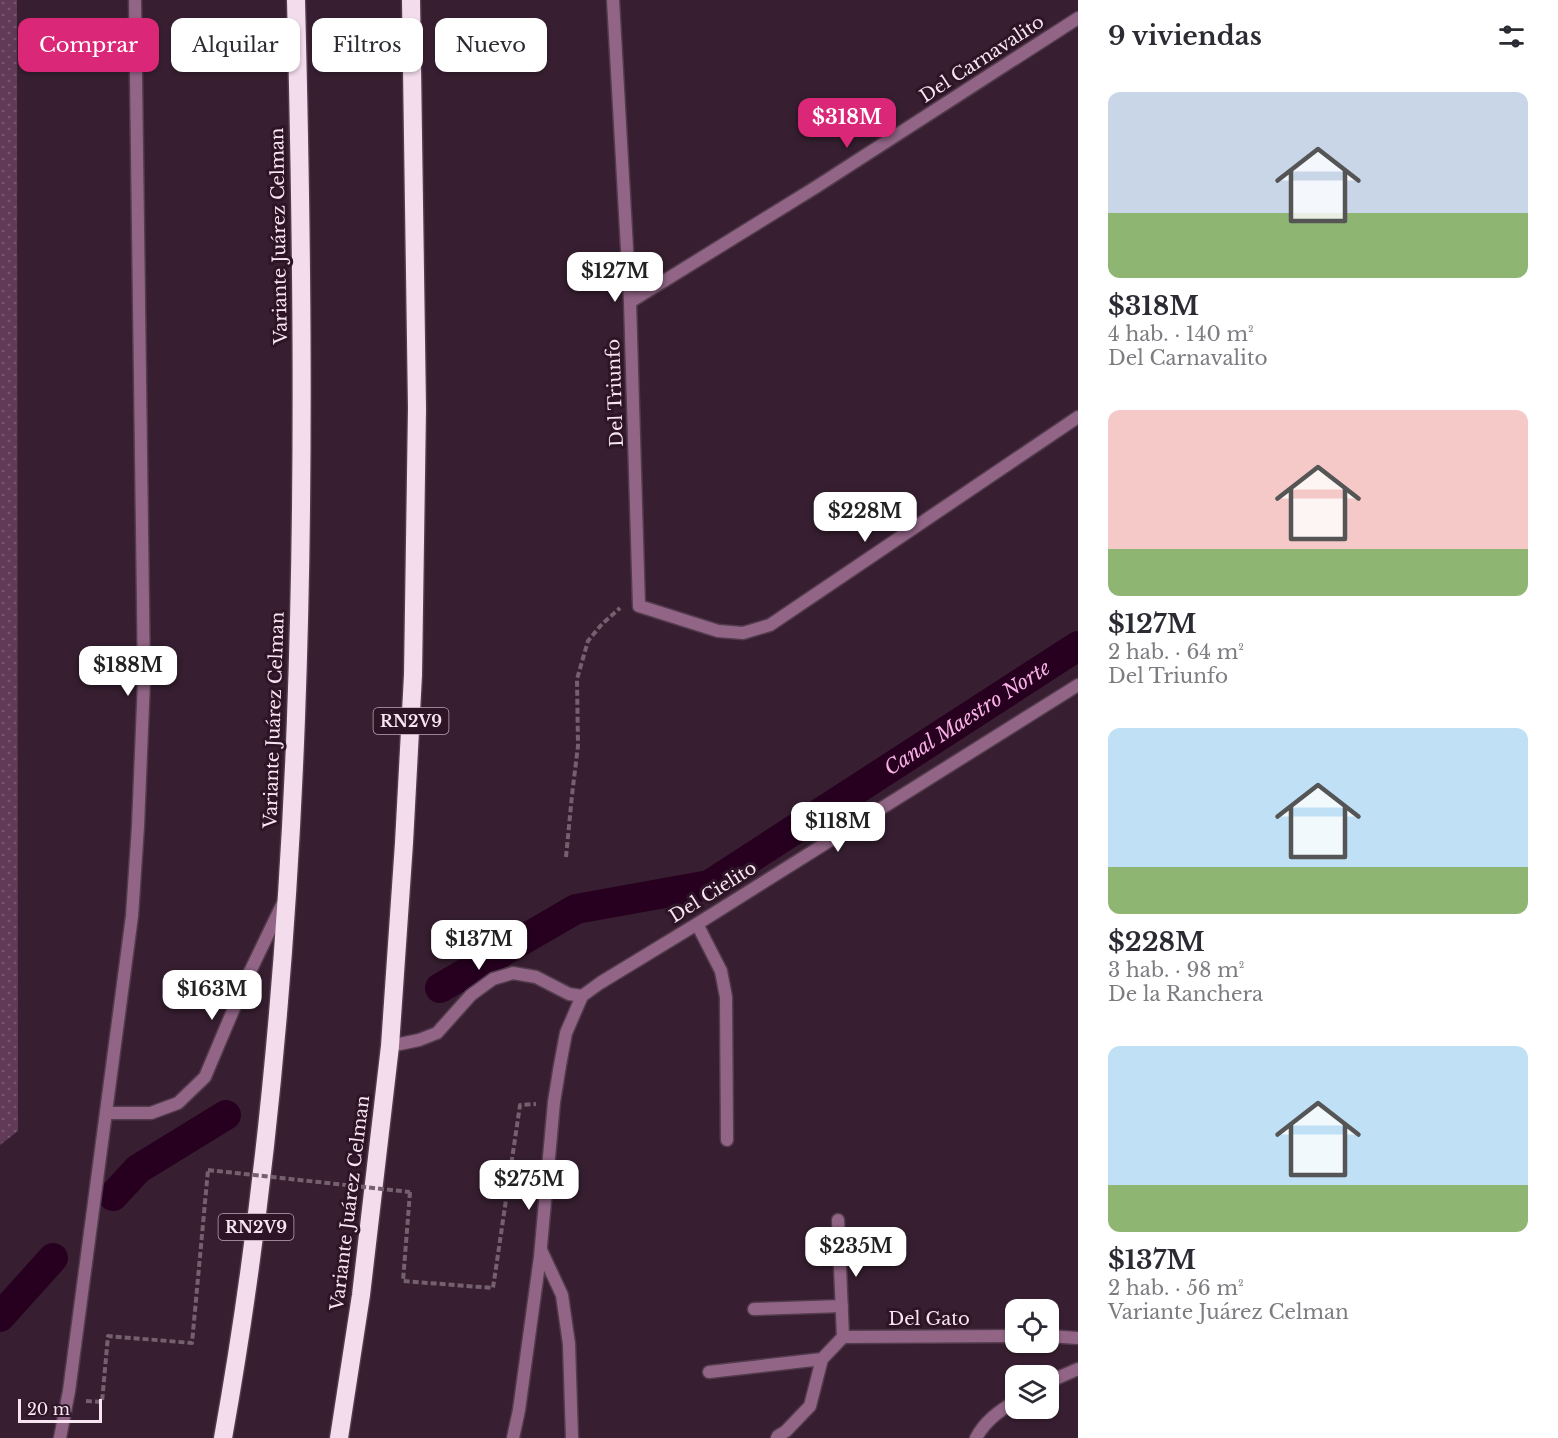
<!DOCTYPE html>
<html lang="es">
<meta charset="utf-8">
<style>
:root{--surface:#fff;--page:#f7f7f7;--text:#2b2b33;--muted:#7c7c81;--accent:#db2777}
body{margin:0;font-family:"Libre Baskerville",serif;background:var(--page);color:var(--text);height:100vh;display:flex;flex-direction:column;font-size:22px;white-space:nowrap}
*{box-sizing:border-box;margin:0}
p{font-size:20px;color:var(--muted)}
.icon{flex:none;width:33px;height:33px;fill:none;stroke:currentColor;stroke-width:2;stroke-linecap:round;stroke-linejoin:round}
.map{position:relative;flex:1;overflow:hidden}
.panel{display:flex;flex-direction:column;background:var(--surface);width:480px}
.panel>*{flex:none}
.top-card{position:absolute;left:18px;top:18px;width:570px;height:54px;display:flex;gap:12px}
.tools{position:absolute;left:1005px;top:1299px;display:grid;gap:12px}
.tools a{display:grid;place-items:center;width:54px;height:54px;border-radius:12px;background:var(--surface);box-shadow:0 2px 4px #0004;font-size:30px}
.scale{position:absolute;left:18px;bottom:15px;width:84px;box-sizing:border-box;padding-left:6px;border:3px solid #f7e6f2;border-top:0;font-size:16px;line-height:21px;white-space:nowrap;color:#f7e6f2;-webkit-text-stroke:4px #2d1527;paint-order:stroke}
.price{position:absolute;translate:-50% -51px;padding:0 14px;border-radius:12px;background:#fff;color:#222;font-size:20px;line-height:39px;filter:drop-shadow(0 2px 3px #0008)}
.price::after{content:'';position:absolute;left:50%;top:36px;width:18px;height:14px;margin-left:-9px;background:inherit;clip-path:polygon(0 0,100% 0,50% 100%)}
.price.active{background:var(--accent);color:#fff}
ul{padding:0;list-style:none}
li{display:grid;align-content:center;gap:12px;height:318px;padding:0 30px}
li span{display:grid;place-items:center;height:186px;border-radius:12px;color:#555}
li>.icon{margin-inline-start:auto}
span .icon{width:108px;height:108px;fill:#fffc;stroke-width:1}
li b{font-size:26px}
h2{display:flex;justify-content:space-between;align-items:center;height:72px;padding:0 30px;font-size:26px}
.tag{padding:0 21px;border-radius:12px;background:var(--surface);box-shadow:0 2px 4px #0004;font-size:21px;line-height:54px}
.tag.active{background:var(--accent);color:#fff}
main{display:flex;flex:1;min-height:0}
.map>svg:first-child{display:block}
.green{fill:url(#green-dots)}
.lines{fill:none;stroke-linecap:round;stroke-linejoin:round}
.canal{stroke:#270020;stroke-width:30}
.lane-casing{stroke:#523b4c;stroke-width:15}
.street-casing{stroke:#523b4c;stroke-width:15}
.highway-casing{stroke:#523b4c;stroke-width:21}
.path{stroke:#756070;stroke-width:4;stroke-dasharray:6 3;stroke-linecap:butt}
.lane{stroke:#926587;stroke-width:12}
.street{stroke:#926587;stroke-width:12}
.highway{stroke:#f3dcec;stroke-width:18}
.path-bridge{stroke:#756070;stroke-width:4;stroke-dasharray:6 3;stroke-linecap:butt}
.labels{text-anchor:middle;stroke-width:6;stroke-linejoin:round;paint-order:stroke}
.shield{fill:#2d1527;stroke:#baa7b5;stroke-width:1.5}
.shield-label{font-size:16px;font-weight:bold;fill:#f7e6f2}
.street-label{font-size:18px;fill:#f7e6f2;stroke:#2d1527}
.water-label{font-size:20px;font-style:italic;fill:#f9b0e6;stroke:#2d1527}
</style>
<main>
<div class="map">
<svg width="1078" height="1438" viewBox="0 0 1078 1438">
<defs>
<pattern id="green-dots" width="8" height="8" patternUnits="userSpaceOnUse" patternTransform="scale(1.5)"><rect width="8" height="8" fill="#613a58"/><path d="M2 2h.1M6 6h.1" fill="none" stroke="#785670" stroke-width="1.8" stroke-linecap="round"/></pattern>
</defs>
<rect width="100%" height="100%" fill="#371f31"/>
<path class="green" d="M0 0H17L18 1131 0 1145Z"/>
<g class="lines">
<g class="canal">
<path id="s1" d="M440 988 576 909 709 885 1078 646"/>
<path d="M113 1196 138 1169 226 1115"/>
<path d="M0 1317 53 1258"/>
</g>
<g class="lane-casing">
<path id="lane" d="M697 924 721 971 726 997 727 1140
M541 1250 562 1295 569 1344 572 1438
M754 1309 842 1306
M709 1372 822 1359
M1048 1382 1078 1369
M777 1438 778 1436 786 1431 810 1406 822 1359 843 1337
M976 1438C985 1421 999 1411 1016 1401"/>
</g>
<g class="street-casing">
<path id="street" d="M613 0 630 302 639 606 718 631 743 633 770 625 1078 417
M630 302 816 187 1078 18
M390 1046 419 1040 437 1033 471 995 493 979 513 973 536 977 569 994 582 996
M106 1113H151L178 1103 205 1077 245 982 283 903
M838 1220 843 1337 1016 1336
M1048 1336 1078 1338
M60 1438 69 1391 132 916 138 826 144 680 135 0
M513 1438 519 1410 540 1257 554 1102 560 1065 566 1033 582 996 600 983 697 924 1078 685"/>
</g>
<g class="highway-casing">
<path id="highway" d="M223 1438C308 964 308 480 296 0
M339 1438 361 1295 390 1046 404 843 413 675 417 408 411 0"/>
</g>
<path class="path" d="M566 857 572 795 578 746 577 679 588 641 602 624 620 608
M410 1192 403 1281 493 1288 520 1105 536 1104
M86 1401 102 1402 108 1336 192 1343 208 1170"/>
<use href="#lane" class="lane"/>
<use href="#street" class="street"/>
<use href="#highway" class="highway"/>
<path class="path-bridge" d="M208 1170 410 1192"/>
</g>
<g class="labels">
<g class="shield">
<rect x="373.5" y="708" width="75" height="26" rx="4.5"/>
<rect x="218.5" y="1214" width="75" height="26" rx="4.5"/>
</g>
<g class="shield-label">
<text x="411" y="727">RN2V9</text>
<text x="256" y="1233">RN2V9</text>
</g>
<g class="street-label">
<text transform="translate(982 59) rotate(-33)" y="6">Del Carnavalito</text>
<text transform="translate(279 236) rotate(-91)" y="6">Variante Juárez Celman</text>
<text transform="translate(615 393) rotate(-92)" y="6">Del Triunfo</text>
<text transform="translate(274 720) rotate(-88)" y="6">Variante Juárez Celman</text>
<text transform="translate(713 892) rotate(-32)" y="6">Del Cielito</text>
<text transform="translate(350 1203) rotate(-83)" y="6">Variante Juárez Celman</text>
<text x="929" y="1325">Del Gato</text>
</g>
<g class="water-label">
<text dy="7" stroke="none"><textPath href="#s1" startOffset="600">Canal Maestro Norte</textPath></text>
</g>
</g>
</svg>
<div class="tools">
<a><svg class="icon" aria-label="locate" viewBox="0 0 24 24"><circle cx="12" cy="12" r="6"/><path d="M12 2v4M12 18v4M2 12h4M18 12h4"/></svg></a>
<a><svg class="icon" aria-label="layers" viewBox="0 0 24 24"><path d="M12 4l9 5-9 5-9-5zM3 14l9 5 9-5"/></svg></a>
</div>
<div class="scale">20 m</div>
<b class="price active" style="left:847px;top:149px">$318M</b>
<b class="price" style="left:615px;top:303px">$127M</b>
<b class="price" style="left:865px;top:543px">$228M</b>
<b class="price" style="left:128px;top:697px">$188M</b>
<b class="price" style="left:838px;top:853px">$118M</b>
<b class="price" style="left:479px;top:971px">$137M</b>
<b class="price" style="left:212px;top:1021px">$163M</b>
<b class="price" style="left:529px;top:1211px">$275M</b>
<b class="price" style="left:856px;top:1278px">$235M</b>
<div class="top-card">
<a class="tag active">Comprar</a>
<a class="tag">Alquilar</a>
<a class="tag">Filtros</a>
<a class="tag">Nuevo</a>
</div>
</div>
<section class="panel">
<h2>9 viviendas<svg class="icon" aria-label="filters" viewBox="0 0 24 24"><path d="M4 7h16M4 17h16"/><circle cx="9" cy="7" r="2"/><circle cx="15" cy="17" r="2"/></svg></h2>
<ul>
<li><span style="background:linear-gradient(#c9d6e8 65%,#8fb573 0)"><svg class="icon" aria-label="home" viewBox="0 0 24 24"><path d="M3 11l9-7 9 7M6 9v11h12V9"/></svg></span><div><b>$318M</b><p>4 hab. · 140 m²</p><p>Del Carnavalito</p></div></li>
<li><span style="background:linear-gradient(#f6c9c9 75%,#8fb573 0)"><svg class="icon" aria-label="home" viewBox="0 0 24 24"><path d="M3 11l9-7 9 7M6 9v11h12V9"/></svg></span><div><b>$127M</b><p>2 hab. · 64 m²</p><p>Del Triunfo</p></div></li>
<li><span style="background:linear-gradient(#bfe0f5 75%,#8fb573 0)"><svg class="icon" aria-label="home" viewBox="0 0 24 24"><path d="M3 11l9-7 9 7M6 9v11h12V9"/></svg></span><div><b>$228M</b><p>3 hab. · 98 m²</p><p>De la Ranchera</p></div></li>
<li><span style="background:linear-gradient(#bfe0f5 75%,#8fb573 0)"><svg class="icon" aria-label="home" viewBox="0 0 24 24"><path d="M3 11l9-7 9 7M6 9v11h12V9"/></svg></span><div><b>$137M</b><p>2 hab. · 56 m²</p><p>Variante Juárez Celman</p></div></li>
</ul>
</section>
</main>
